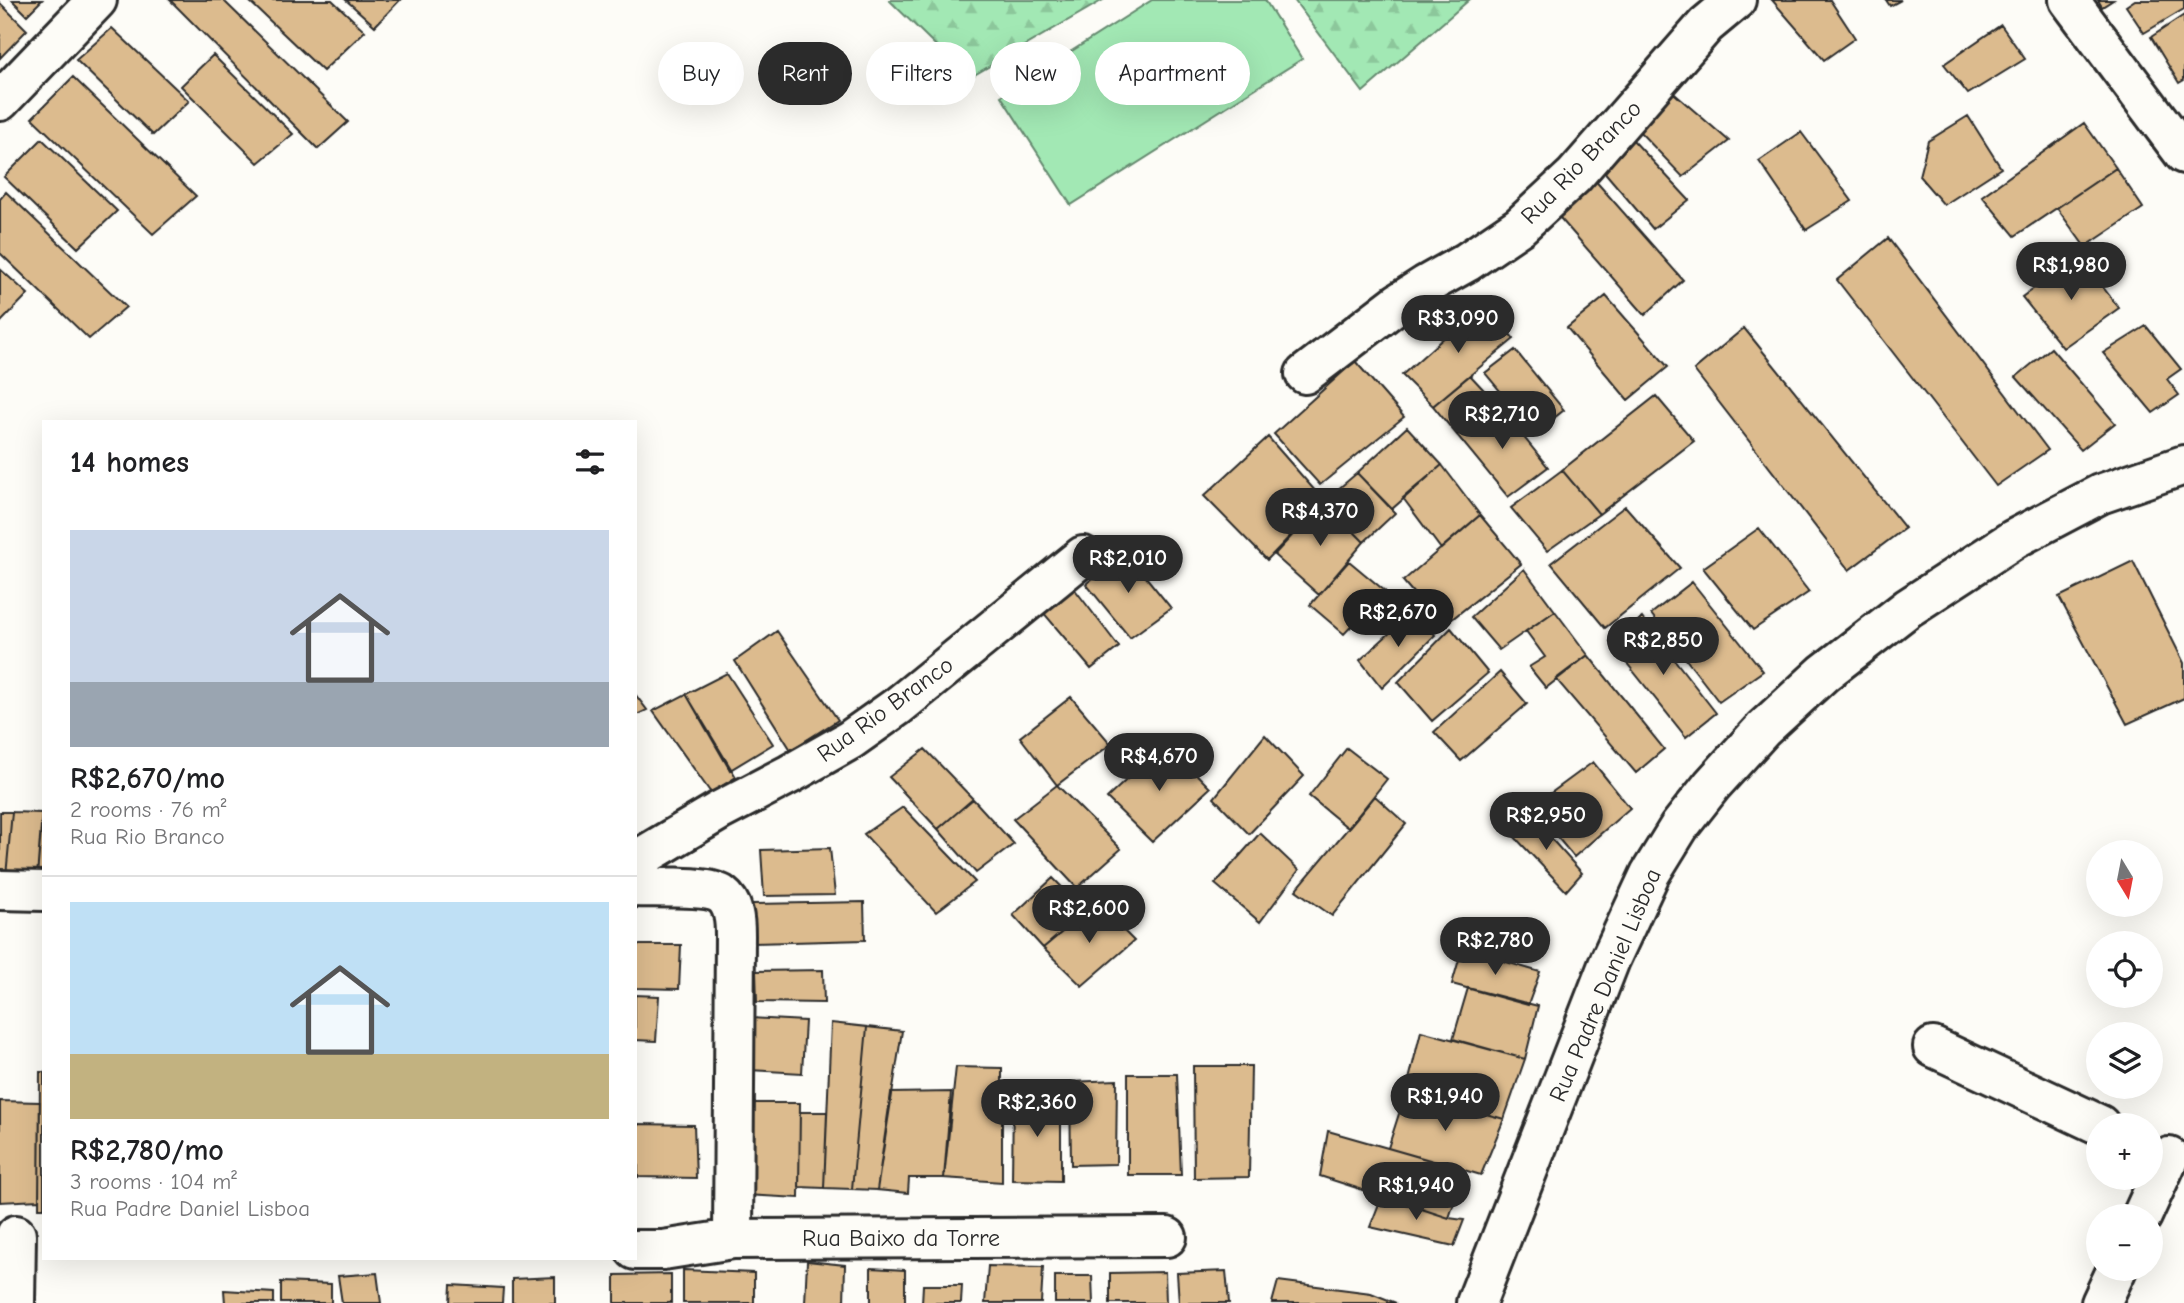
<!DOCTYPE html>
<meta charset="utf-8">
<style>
:root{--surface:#fff;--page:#f6f6f6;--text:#202124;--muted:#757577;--line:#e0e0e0;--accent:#2b2b2b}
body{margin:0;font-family:"Comic Neue",sans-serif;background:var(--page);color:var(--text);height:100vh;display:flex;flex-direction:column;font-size:26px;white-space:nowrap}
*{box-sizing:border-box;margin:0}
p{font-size:23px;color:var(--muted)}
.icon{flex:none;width:38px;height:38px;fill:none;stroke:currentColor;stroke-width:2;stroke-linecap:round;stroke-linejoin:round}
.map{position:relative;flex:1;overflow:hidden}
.panel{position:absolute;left:42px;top:420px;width:595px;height:840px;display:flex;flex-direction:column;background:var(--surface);border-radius:0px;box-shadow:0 7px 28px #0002}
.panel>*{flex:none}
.banner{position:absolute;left:658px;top:42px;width:665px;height:63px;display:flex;gap:14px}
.needle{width:46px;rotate:170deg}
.buttons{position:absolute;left:2086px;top:840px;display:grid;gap:14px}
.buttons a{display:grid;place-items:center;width:77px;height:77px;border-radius:50%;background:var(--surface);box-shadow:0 7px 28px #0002;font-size:35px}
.price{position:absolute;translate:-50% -60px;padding:0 16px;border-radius:24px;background:var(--accent);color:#fff;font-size:23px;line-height:46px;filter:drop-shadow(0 2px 4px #0008)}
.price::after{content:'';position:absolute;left:50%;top:42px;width:21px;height:16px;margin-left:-10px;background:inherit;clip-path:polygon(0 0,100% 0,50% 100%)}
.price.active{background:#222;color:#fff}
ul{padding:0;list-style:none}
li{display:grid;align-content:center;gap:14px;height:371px;padding:0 28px}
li+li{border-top:2px solid var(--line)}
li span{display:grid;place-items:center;height:217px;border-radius:0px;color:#555}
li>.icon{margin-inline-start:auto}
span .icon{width:126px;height:126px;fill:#fffc;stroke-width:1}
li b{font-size:30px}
h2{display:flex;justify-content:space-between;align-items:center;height:84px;padding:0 28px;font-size:30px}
.chip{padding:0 24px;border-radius:32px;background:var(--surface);box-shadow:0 7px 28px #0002;font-size:24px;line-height:63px}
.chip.active{background:var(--accent);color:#fff}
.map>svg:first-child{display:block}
.grass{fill:#a2e8b4;stroke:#668a70;stroke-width:2}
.forest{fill:url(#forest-firs);stroke:#668a70;stroke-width:2}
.building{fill:#dcbb8e;stroke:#2b2b2b;stroke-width:2}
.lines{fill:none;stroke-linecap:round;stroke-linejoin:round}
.minor-casing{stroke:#2b2b2b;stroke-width:44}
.minor{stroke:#fdfcf7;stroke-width:38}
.labels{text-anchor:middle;stroke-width:7;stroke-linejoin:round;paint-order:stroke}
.street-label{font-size:24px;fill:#2b2b2b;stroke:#fdfcf7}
</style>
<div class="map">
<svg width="2184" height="1303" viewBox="0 0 2184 1303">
<defs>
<pattern id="forest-firs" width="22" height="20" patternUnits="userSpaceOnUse" patternTransform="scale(1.75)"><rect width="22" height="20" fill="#a2e8b4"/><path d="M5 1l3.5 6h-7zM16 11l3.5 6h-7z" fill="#8cc79b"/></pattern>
</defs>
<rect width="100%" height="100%" fill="#fdfcf7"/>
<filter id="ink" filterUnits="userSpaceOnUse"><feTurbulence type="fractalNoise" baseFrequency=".0143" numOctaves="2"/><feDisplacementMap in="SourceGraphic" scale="14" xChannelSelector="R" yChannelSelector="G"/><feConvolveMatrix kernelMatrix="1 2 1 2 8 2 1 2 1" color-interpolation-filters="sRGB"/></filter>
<g filter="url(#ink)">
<path class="grass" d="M1152 0H1265L1302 59 1071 205 1001 96Z"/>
<path class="forest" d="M889 0H1103L969 78Z
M1294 0H1469L1363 92Z"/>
<path class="building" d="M12 0H42L27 15Z
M170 0H223L348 122 318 149Z
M248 0H332L365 31 323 71Z
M346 0H400L375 26Z
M1772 0H1830L1855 38 1824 60Z
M1886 0H1901L1890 6Z
M2098 0H2113L2102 7Z
M2135 0H2184V9L2144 33 2126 6Z
M0 3 27 30 0 58Z
M2184 15V80L2179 83 2151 37Z
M2001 25 2025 59 1968 94 1944 64Z
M112 28 189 101 153 135 76 60Z
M213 55 293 134 258 163 181 86Z
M73 77 196 196 153 234 32 118Z
M1669 89 1729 141 1683 177 1636 128Z
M1968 116 2001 168 1944 205 1919 176 1928 141Z
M2084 123 2116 168 2015 236 1982 196Z
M1801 132 1852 201 1806 230 1759 161Z
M42 139 117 211 78 248 4 177Z
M1632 139 1689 200 1653 229 1602 169Z
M2116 168 2143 208 2085 247 2057 208Z
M1593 178 1683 280 1645 315 1554 211Z
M6 192 126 307 89 339 0 253V199Z
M1888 238 2048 450 1996 486 1837 280Z
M2078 255 2119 308 2063 348 2022 297Z
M0 269 28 294 0 323Z
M1606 296 1668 367 1628 400 1567 328Z
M1483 303 1514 339 1433 406 1402 375Z
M2146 326 2181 369 2167 379 2179 395 2153 413 2103 353Z
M1744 328 1905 528 1849 570 1694 370Z
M2051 348 2115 423 2081 450 2016 377Z
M1515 350 1564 410 1535 433 1485 373Z
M1355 361 1404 417 1320 485 1274 434Z
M1470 375 1497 404 1457 435 1433 406Z
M1656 396 1694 441 1599 514 1562 470Z
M1497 404 1548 467 1508 497 1457 435Z
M1407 427 1442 465 1392 509 1357 473Z
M1268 437 1324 501 1267 560 1204 496Z
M1442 465 1480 515 1441 549 1403 498Z
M1562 470 1599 514 1547 551 1511 508Z
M1357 473 1395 513 1364 542 1324 501Z
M1324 501 1364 542 1319 595 1274 555Z
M1625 506 1680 568 1605 628 1551 563Z
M1480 515 1521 564 1442 627 1403 581Z
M1759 528 1809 592 1753 630 1703 568Z
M1125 551 1171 608 1130 638 1086 584Z
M1349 561 1385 591 1344 634 1310 605Z
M2133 561 2184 663V698L2127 724 2059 597Z
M1524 569 1555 611 1499 650 1471 617Z
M1692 582 1763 671 1719 702 1651 614Z
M1073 587 1119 647 1091 669 1042 611Z
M1415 610 1435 635 1382 688 1360 660Z
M1555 611 1588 655 1546 688 1529 667 1545 657 1526 631Z
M1642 618 1716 713 1686 737 1610 642Z
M1451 628 1488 673 1432 721 1398 682Z
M777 631 838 720 791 750 735 661Z
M1588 655 1664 749 1636 773 1556 679Z
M1500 672 1527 704 1461 761 1434 732Z
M727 673 773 744 730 770 686 694Z
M635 694 647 710 635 716Z
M686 694 736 777 711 793 653 711Z
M1071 697 1111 744 1057 785 1020 737Z
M1265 735 1304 776 1249 834 1214 798Z
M1166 743 1210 788 1152 842 1107 798Z
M1347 748 1387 779 1348 828 1309 796Z
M925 749 973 799 938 829 889 777Z
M1593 762 1630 808 1574 857 1532 807Z
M1057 785 1121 849 1077 888 1013 819Z
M1375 796 1406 824 1332 916 1296 890Z
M44 798V876H37Z
M973 799 1014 844 976 873 938 829Z
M903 807 975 882 936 912 864 834Z
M0 812H12L6 876H0Z
M12 812 42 813 37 876H6Z
M1528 813 1582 873 1566 891 1510 832Z
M1260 833 1299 870 1260 922 1215 884Z
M830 848 835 895 764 896 761 850Z
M1053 878 1086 912 1043 948 1013 915Z
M864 902 865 940 753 943 752 904Z
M1096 903 1134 941 1082 986 1043 948Z
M635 945H681L679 989 635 988Z
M1462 949 1540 972 1528 1005 1452 984Z
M823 970 824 1003 757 1002 756 971Z
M1468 988 1538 1006 1525 1059 1453 1039Z
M635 995 659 996 656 1041 635 1040Z
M750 1018 805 1021 802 1073 749 1070Z
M831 1023 867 1027 852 1189 824 1188Z
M867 1027 902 1031 877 1190 852 1189Z
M1421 1031 1525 1059 1504 1119 1406 1092Z
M1193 1066H1251L1249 1177 1194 1178Z
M956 1067 1002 1068V1182L944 1178Z
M40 1072H44V1208H39Z
M1128 1074H1177L1181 1175H1128Z
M1117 1080 1116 1164 1071 1165 1070 1082Z
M951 1092 944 1178H909L908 1193 877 1190 891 1093Z
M1406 1092 1504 1119 1481 1175 1388 1148Z
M1013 1097 1061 1099V1181L1012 1180Z
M0 1101 40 1102 39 1200 0 1202Z
M746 1103H800L799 1198 745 1195Z
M800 1112H827L824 1188 799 1187Z
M638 1124 694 1125 696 1178 638 1177Z
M1328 1131 1465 1170 1449 1218 1320 1176Z
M1382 1196 1449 1218 1464 1220 1454 1246 1370 1227Z
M807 1261 845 1265 844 1303H805Z
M988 1266 1043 1267 1041 1303H985Z
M871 1268 905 1270V1303H871Z
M683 1270 754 1273V1303H683Z
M1226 1271 1229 1303H1179L1177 1273Z
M1165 1272 1166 1303H1110V1273Z
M377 1273 381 1303H342L338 1276Z
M671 1274V1303H615V1275Z
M1055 1276H1092L1093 1303H1055Z
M555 1277V1303H512V1279Z
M1278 1281 1371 1293 1396 1303H1272Z
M281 1282 331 1284V1303H281Z
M451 1285 503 1288 502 1303H450Z
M923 1285H962L961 1303H922Z
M224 1290 274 1293V1303H225Z"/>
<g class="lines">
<g class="minor-casing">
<path id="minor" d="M2069 0 2184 154
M0 101 97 0
M1305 374 1398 303 1426 285 1467 262 1520 226 1574 176 1706 25 1736 0
M635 861 719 811 790 774 850 740 898 706 1083 556
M635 887C653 888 709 885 722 895 734 904 735 920 735 935L733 1239
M0 890 44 891
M1933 1047 2100 1125
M2142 1216 2169 1157
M635 1250H663L733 1239 1167 1237
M15 1303 16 1235
M1476 1303 1610 960 1650 874 1679 827 1712 785 1763 729 1824 673 1908 608 2014 539 2100 494 2184 465
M2101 1303 2117 1269"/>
</g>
<use href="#minor" class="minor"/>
</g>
</g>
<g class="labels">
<g class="street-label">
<text transform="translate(1581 162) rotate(-46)" y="8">Rua Rio Branco</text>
<text transform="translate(885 709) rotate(-36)" y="8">Rua Rio Branco</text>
<text transform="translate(1605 985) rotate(-67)" y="8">Rua Padre Daniel Lisboa</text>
<text x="901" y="1246">Rua Baixo da Torre</text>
</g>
</g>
</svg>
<div class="buttons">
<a><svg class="needle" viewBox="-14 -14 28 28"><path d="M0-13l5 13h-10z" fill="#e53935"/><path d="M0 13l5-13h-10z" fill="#757577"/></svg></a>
<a><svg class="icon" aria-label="locate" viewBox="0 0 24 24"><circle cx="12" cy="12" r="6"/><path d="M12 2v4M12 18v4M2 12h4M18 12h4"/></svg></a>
<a><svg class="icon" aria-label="layers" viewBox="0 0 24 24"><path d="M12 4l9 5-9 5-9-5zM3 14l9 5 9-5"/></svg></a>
<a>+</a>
<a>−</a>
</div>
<b class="price" style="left:2071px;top:302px">R$1,980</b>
<b class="price" style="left:1458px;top:355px">R$3,090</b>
<b class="price" style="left:1502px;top:451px">R$2,710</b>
<b class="price" style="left:1320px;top:548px">R$4,370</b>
<b class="price" style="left:1128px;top:595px">R$2,010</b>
<b class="price active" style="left:1398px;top:649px">R$2,670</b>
<b class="price" style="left:1663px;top:677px">R$2,850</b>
<b class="price" style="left:1159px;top:793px">R$4,670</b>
<b class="price" style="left:1546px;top:852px">R$2,950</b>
<b class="price" style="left:1089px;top:945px">R$2,600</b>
<b class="price" style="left:1495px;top:977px">R$2,780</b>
<b class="price" style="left:1445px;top:1133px">R$1,940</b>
<b class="price" style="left:1037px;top:1139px">R$2,360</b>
<b class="price" style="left:1416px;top:1222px">R$1,940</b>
<div class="banner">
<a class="chip">Buy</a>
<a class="chip active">Rent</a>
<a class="chip">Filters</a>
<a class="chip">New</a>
<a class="chip">Apartment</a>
</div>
<section class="panel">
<h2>14 homes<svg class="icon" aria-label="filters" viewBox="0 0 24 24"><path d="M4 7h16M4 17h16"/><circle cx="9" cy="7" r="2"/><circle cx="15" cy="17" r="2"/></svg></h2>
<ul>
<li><span style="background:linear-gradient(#c9d6e8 70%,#9aa5b1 0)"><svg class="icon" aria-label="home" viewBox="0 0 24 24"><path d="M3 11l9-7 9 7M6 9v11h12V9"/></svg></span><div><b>R$2,670/mo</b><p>2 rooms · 76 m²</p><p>Rua Rio Branco</p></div></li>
<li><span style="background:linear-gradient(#bfe0f5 70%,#c2b280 0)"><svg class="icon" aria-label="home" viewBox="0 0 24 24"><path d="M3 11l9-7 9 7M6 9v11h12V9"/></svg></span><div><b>R$2,780/mo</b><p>3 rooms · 104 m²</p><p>Rua Padre Daniel Lisboa</p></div></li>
</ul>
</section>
</div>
